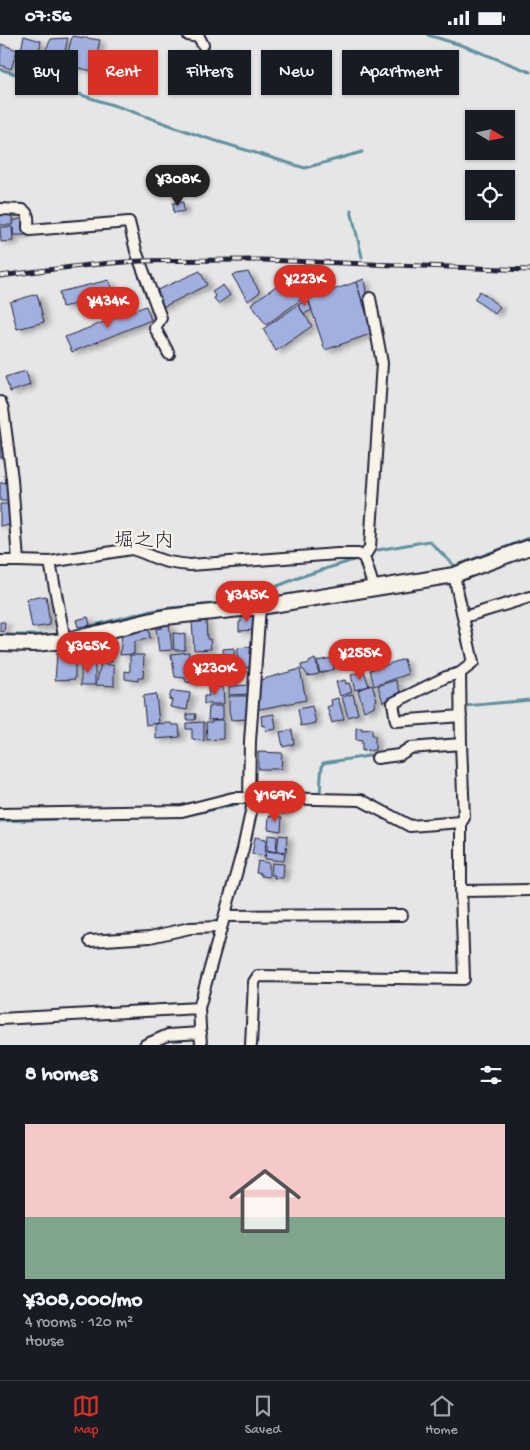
<!DOCTYPE html>
<meta charset="utf-8">
<style>
:root{--surface:#171b24;--page:#242831;--text:#f1f3f6;--muted:#9ea1a6;--line:#363941;--accent:#d93025}
body{margin:0;font-family:"Gochi Hand","Klee One",sans-serif;background:var(--page);color:var(--text);height:100vh;display:flex;flex-direction:column;font-size:19px;white-space:nowrap}
*{box-sizing:border-box;margin:0}
p{font-size:16px;color:var(--muted)}
.icon{flex:none;width:28px;height:28px;fill:none;stroke:currentColor;stroke-width:2;stroke-linecap:round;stroke-linejoin:round}
.map{position:relative;height:1010px;overflow:hidden}
.side{display:flex;flex-direction:column;background:var(--surface);flex:1}
.side>*{flex:none}
.banner{position:absolute;left:15px;top:15px;width:500px;height:45px;display:flex;gap:10px}
.needle{width:32px;rotate:100deg}
.buttons{position:absolute;left:465px;top:75px;display:grid;gap:10px}
.buttons a{display:grid;place-items:center;width:50px;height:50px;border-radius:0px;background:var(--surface);box-shadow:0 1px 4px #0004;font-size:25px}
.price{position:absolute;translate:-50% -42px;padding:0 11px;border-radius:18px;background:var(--accent);color:#fff;font-size:16px;line-height:32px;filter:drop-shadow(0 1px 2px #0008)}
.price::after{content:'';position:absolute;left:50%;top:30px;width:15px;height:11px;margin-left:-8px;background:inherit;clip-path:polygon(0 0,100% 0,50% 100%)}
.price.active{background:#222;color:#fff}
ul{padding:0;list-style:none}
li{display:grid;align-content:center;gap:10px;height:265px;padding:0 25px}
li span{display:grid;place-items:center;height:155px;border-radius:0px;color:#555}
li>.icon{margin-inline-start:auto}
span .icon{width:90px;height:90px;fill:#fffc;stroke-width:1}
li b{font-size:21px}
h2{display:flex;justify-content:space-between;align-items:center;height:60px;padding:0 25px;font-size:21px}
.tag{padding:0 18px;border-radius:0px;background:var(--surface);box-shadow:0 1px 4px #0004;font-size:18px;line-height:45px}
.tag.active{background:var(--accent);color:#fff}
.status{display:flex;justify-content:space-between;align-items:center;height:35px;padding:0 25px;background:var(--surface);direction:ltr}
.status svg{height:14px;fill:currentColor}
.tab-bar{display:flex;justify-content:space-around;align-items:center;height:70px;border-top:1px solid var(--line);background:var(--surface);font-size:14px;color:var(--muted)}
.tab-bar a{display:grid;justify-items:center;gap:2px}
.tab-bar .active{color:var(--accent)}
.map>svg:first-child{display:block}
.lines{fill:none;stroke-linecap:round;stroke-linejoin:round}
.stream{stroke:#6091a0;stroke-width:3}
.building{fill:#a2b0df;stroke:#22223b;filter:url(#shadow)}
.street-casing{stroke:#22223b;stroke-width:14}
.secondary-casing{stroke:#22223b;stroke-width:18}
.street{stroke:#f7f3e8;stroke-width:10}
.secondary{stroke:#f7f3e8;stroke-width:14}
.rail-casing{stroke:#22223b;stroke-width:5}
.rail{stroke:#f7f3e8;stroke-width:3;stroke-dasharray:9;stroke-linecap:butt}
.labels{text-anchor:middle;stroke-width:4.5;stroke-linejoin:round;paint-order:stroke}
.neighbourhood-label{font-size:20px;fill:#22223b;stroke:#f7f3e8}
</style>
<div class="status"><b>07:56</b><svg viewBox="0 0 49 12"><path d="M0 12V9h3v3zM5 12V6h3v6zM10 12V3h3v9zM15 12V0h3v12zM26 1h20v11H26zM47 4h2v5h-2z"/></svg></div>
<div class="map">
<svg width="530" height="1010" viewBox="0 0 530 1010">
<defs>
<filter id="shadow"><feDropShadow dx="5.5" dy="3" stdDeviation="2.5" flood-color="#0004"/></filter>
</defs>
<rect width="100%" height="100%" fill="#e6e6e6"/>
<filter id="ink" filterUnits="userSpaceOnUse"><feTurbulence type="fractalNoise" baseFrequency=".02" numOctaves="2"/><feDisplacementMap in="SourceGraphic" scale="10" xChannelSelector="R" yChannelSelector="G"/><feConvolveMatrix kernelMatrix="1 2 1 2 8 2 1 2 1" color-interpolation-filters="sRGB"/></filter>
<g filter="url(#ink)">
<g class="lines">
<path class="stream" d="M428 0 464 11 530 37
M0 34 125 74 203 102 305 133 362 117
M351 175 362 222
M372 516 429 506 455 531 530 503
M0 600H56L145 577 170 573 236 567 255 563 275 552 303 541 360 523
M466 671 530 665
M419 707 457 704V701
M400 713 408 708H412
M320 761C321 751 320 737 323 728L375 720
M185 780 193 779 238 769
M0 786 154 781"/>
</g>
<path class="building" d="M24 1 41 6 38 23 20 19Z
M72 1 100 5 93 36 65 30Z
M68 3 63 25 42 22 51 4Z
M1 9 17 15 11 34 0 30Z
M22 22 35 25 29 40 17 38Z
M183 167 184 176 174 178 173 168Z
M0 178H12V190H0Z
M18 184H26L25 200H13L14 185H18Z
M0 192H12L13 206 1 207Z
M200 236 207 250 161 273 155 256Z
M248 237 260 257 248 266 232 240Z
M287 243 302 264 266 290 251 269Z
M364 244 367 264 362 266 356 247Z
M109 245 113 261 62 272 59 257Z
M356 247 373 298 325 315 308 264Z
M223 250 230 260 218 269 214 263 216 262 212 257Z
M480 256 500 272 495 279 474 264Z
M37 259 44 287 17 294 10 267Z
M308 264 312 275 304 279 298 270Z
M298 270 312 291 276 316 263 294Z
M146 271 151 285 72 317 65 302Z
M26 336 30 350 10 357 5 342Z
M0 406H3L5 422 0 423Z
M9 447 10 466H0V448Z
M0 469H11L12 490 0 491Z
M46 561 50 590 32 593 27 564Z
M241 579H254V595L239 596V587H241Z
M88 582 90 590 78 592 76 585Z
M206 585 207 604H210L211 614 194 615 192 586Z
M0 587H5L4 597 0 596Z
M169 588 172 615 159 616 156 594 162 593 161 589Z
M148 591 150 603 134 607V619L120 620 122 597Z
M173 598 185 599V615H174Z
M111 604 112 627 99 628 98 605Z
M247 612 254 613 252 633 243 632V636L237 635 238 613Z
M234 613 235 635 225 636 223 614Z
M189 617 187 634 191 633 193 648 186 647 185 643 175 642 171 619Z
M57 618 75 620V644L55 645Z
M130 620H144L143 643H138V646L125 644V636L130 637Z
M332 623 334 634 320 638 317 626Z
M315 624 319 639 308 641 304 635H302L301 630 310 628 309 627Z
M404 624 408 639 374 651 370 635Z
M81 628 95 629V650H81Z
M101 628 114 631V651L96 650Z
M220 629 221 644 203 645 202 631Z
M300 634 306 665 255 675 257 646Z
M364 636 369 651 355 655 351 640Z
M345 645 346 649 349 648 352 657 340 661 336 647Z
M396 645 401 659 383 667 378 651Z
M250 650V659L229 660V651Z
M372 650 377 665 374 667 375 671 364 676 358 655Z
M223 652 224 669H204V661H209L208 653Z
M174 656 190 658 187 675 170 672 172 665 169 664 171 657Z
M156 659 159 688 146 690 143 661Z
M353 659 358 679 348 682 342 662Z
M229 661H248L249 684 231 685 229 676Z
M338 663 344 684 332 688 327 672 332 670 331 665Z
M209 671H223V684L208 685Z
M312 671 316 688 301 691 298 674Z
M187 679H196L195 685H187Z
M274 679 276 694 266 696 265 690 262 691 261 681Z
M212 685H223V704L207 705 206 687H212Z
M204 687V706L192 704V694H186V688Z
M171 688 172 690H179L180 702 156 704V689Z
M356 693H362V695L372 694V701H375V715L362 716V706L356 705Z
M292 695 294 709 283 712 280 697Z
M258 717 282 718 281 734H258Z
M273 769 286 772 285 779 271 777Z
M269 781 282 782 281 796 268 794Z
M268 800 277 801 276 817 267 815Z
M279 800 287 801 286 817 277 816Z
M255 802 266 804 265 821 252 819Z
M266 816 285 818 284 826 265 824Z
M258 826 269 828V842L261 841V839L256 838Z
M272 828 284 829 283 843H274L275 840H271Z"/>
<g class="lines">
<g class="street-casing">
<path id="street" d="M188 0 199 2 203 10
M0 174 23 175C30 179 28 186 28 193L30 195 129 187 136 216 161 283 155 293 169 319
M370 263 382 328 370 512 364 522 374 553
M0 367 3 374 12 444 18 526 50 527 65 606
M0 526H18
M50 527 131 514C141 516 149 521 158 524 168 528 179 529 190 530L337 519H358L364 522
M454 540 473 628 460 638 461 709 464 783 461 787V856L530 855
M464 582 530 562
M460 638 446 642 393 668 396 686 461 681
M377 723 399 720 410 713 461 709
M249 763 250 706 260 572
M0 779 182 776 233 763H270L361 765 410 791 461 787
M225 881 402 880
M90 906 150 902 190 893 221 892
M199 973 201 1010
M0 984 199 973 243 814 254 763
M145 1010 168 1000 201 998
M251 1010 254 947 258 941 464 944 461 856"/>
</g>
<g class="secondary-casing">
<path id="secondary" d="M0 608 34 609 65 606 165 582 260 572 454 540 530 512"/>
</g>
<use href="#street" class="street"/>
<use href="#secondary" class="secondary"/>
<g class="rail-casing">
<path id="rail" d="M0 241C47 235 94 228 142 226 182 225 222 225 262 225L530 235"/>
</g>
<use href="#rail" class="rail"/>
</g>
</g>
<g class="labels">
<g class="neighbourhood-label">
<text x="144" y="511">堀之内</text>
</g>
</g>
</svg>
<div class="buttons">
<a><svg class="needle" viewBox="-14 -14 28 28"><path d="M0-13l5 13h-10z" fill="#e53935"/><path d="M0 13l5-13h-10z" fill="#9ea1a6"/></svg></a>
<a><svg class="icon" aria-label="locate" viewBox="0 0 24 24"><circle cx="12" cy="12" r="6"/><path d="M12 2v4M12 18v4M2 12h4M18 12h4"/></svg></a>
</div>
<b class="price active" style="left:178px;top:172px">¥308K</b>
<b class="price" style="left:305px;top:272px">¥223K</b>
<b class="price" style="left:108px;top:294px">¥434K</b>
<b class="price" style="left:247px;top:588px">¥345K</b>
<b class="price" style="left:88px;top:639px">¥365K</b>
<b class="price" style="left:360px;top:646px">¥255K</b>
<b class="price" style="left:215px;top:661px">¥230K</b>
<b class="price" style="left:275px;top:788px">¥169K</b>
<div class="banner">
<a class="tag">Buy</a>
<a class="tag active">Rent</a>
<a class="tag">Filters</a>
<a class="tag">New</a>
<a class="tag">Apartment</a>
</div>
</div>
<section class="side">
<h2>8 homes<svg class="icon" aria-label="filters" viewBox="0 0 24 24"><path d="M4 7h16M4 17h16"/><circle cx="9" cy="7" r="2"/><circle cx="15" cy="17" r="2"/></svg></h2>
<ul>
<li><span style="background:linear-gradient(#f6c9c9 60%,#7fa58c 0)"><svg class="icon" aria-label="home" viewBox="0 0 24 24"><path d="M3 11l9-7 9 7M6 9v11h12V9"/></svg></span><div><b>¥308,000/mo</b><p>4 rooms · 120 m²</p><p>House</p></div></li>
</ul>
</section>
<nav class="tab-bar">
<a class="active"><svg class="icon" aria-label="map" viewBox="0 0 24 24"><path d="M3 6l6-2 6 2 6-2v14l-6 2-6-2-6 2zM9 4v14M15 6v14"/></svg>Map</a>
<a><svg class="icon" aria-label="saved" viewBox="0 0 24 24"><path d="M7 4h10v16l-5-4-5 4z"/></svg>Saved</a>
<a><svg class="icon" aria-label="home" viewBox="0 0 24 24"><path d="M3 11l9-7 9 7M6 9v11h12V9"/></svg>Home</a>
</nav>
